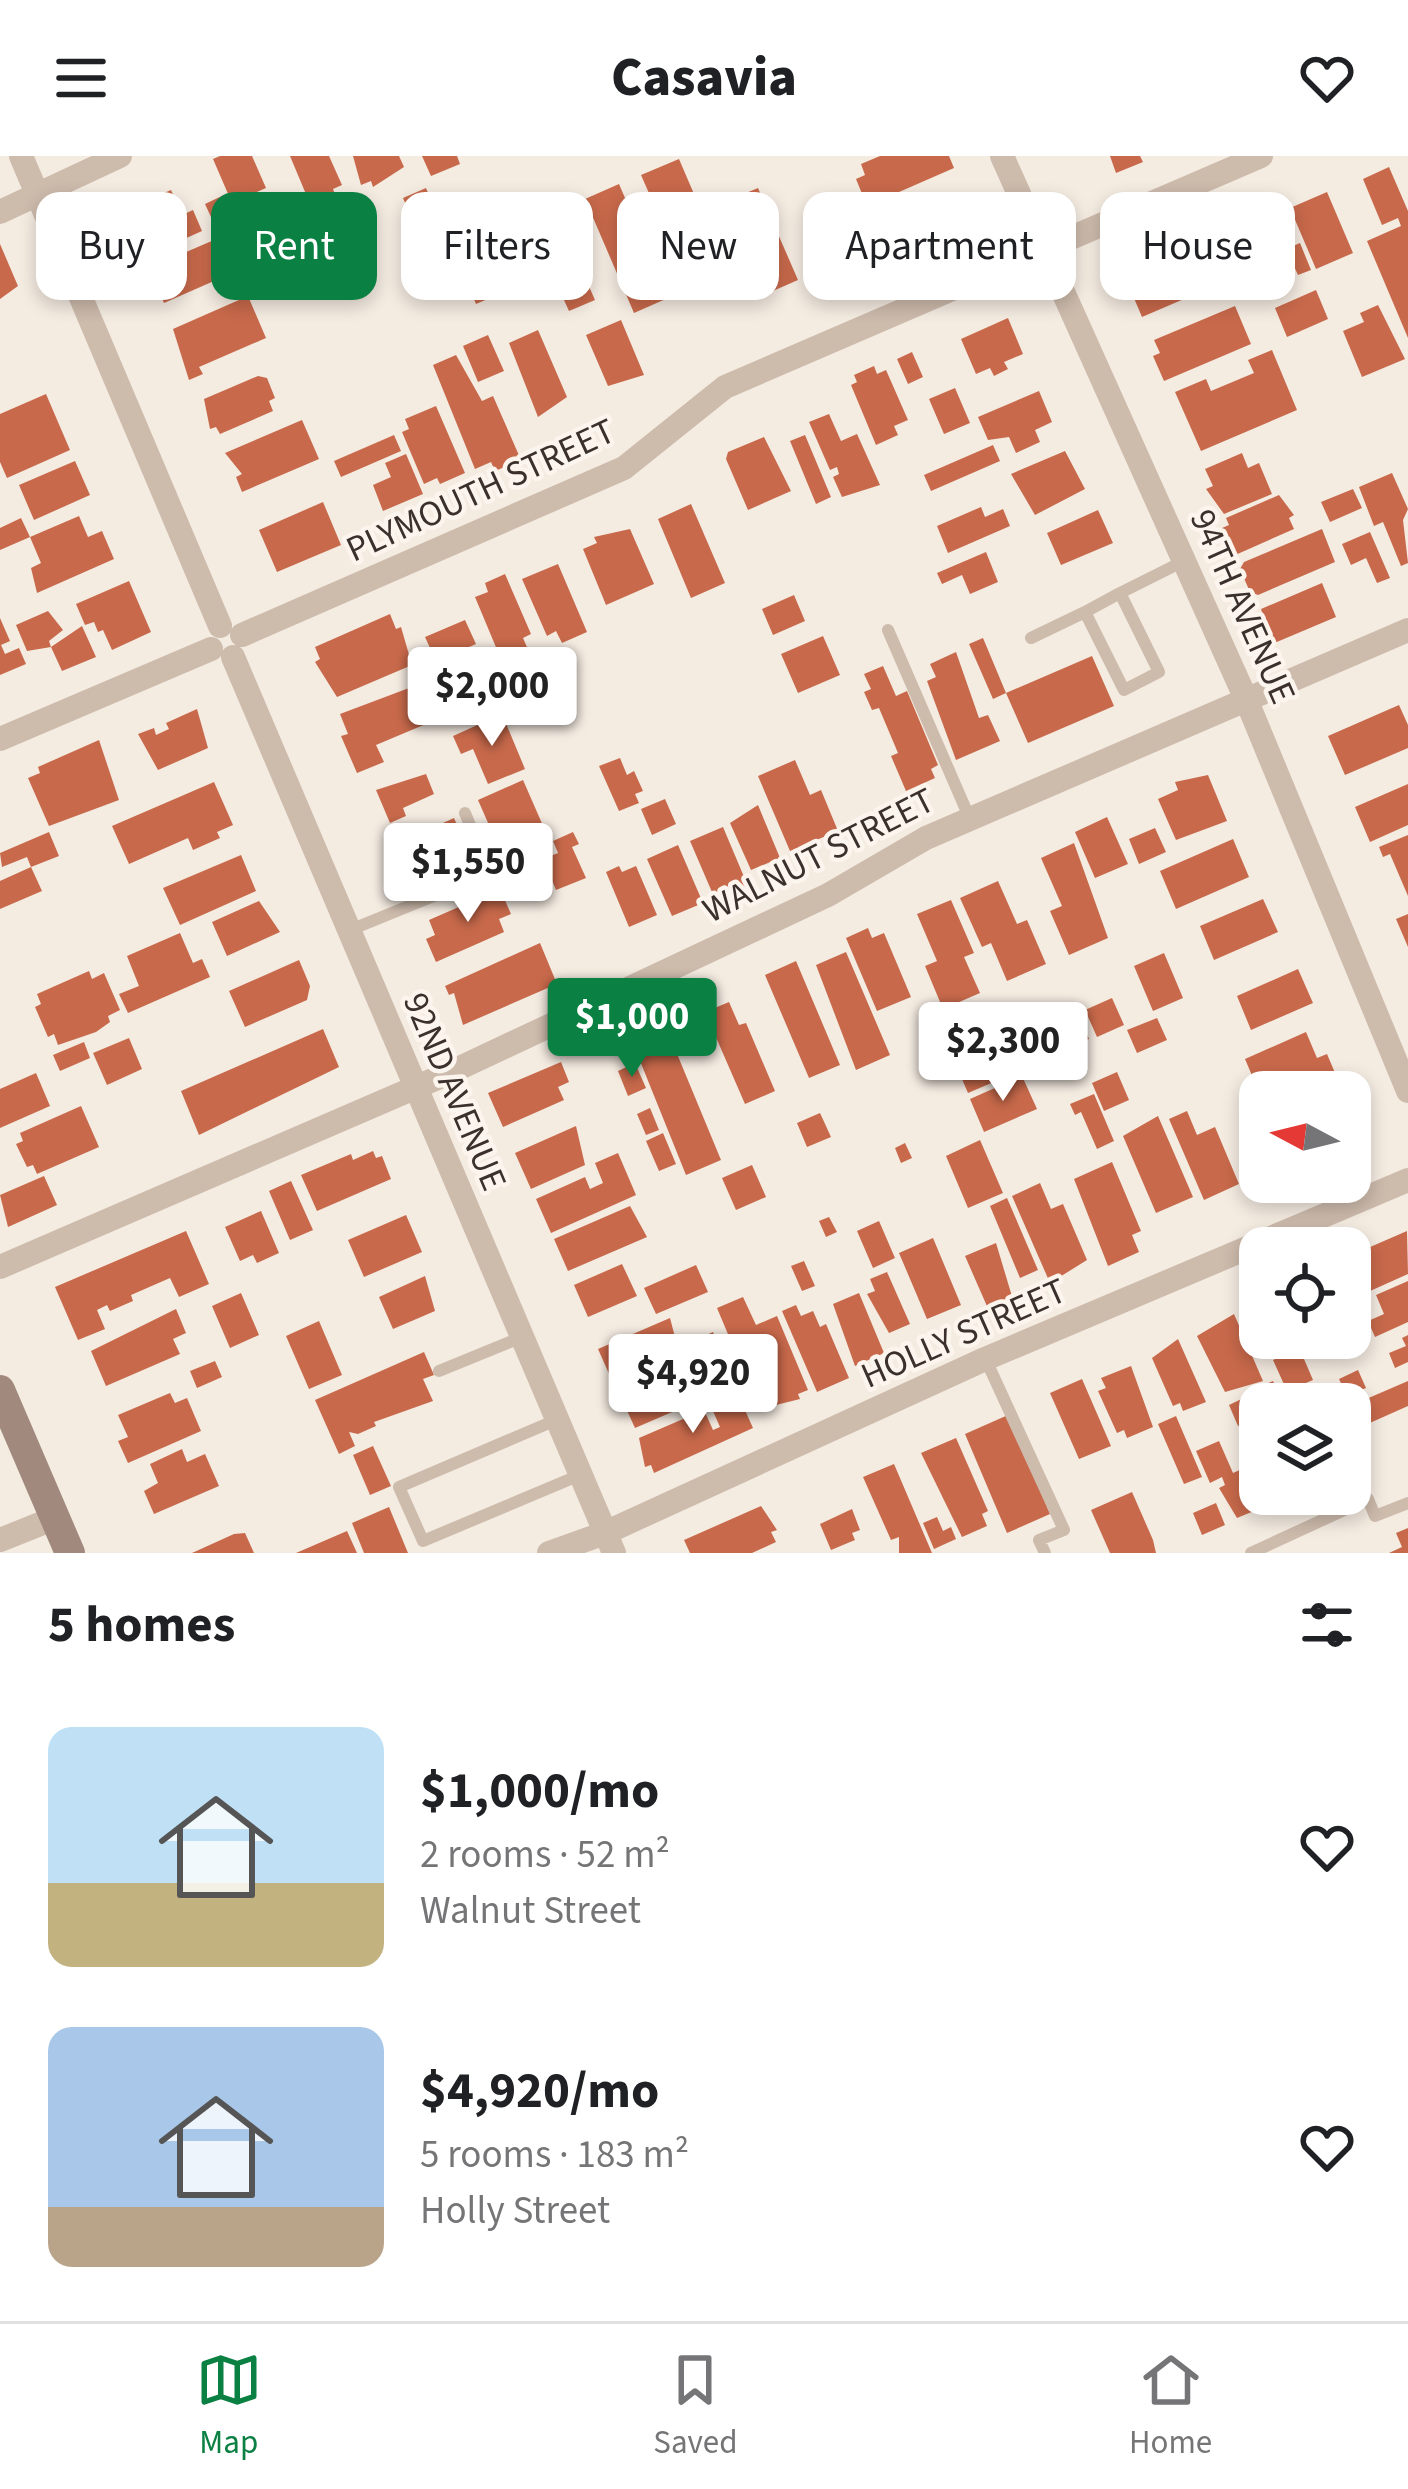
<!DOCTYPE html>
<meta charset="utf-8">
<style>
:root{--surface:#fff;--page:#f6f6f6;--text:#202124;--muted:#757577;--line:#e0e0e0;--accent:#0b8043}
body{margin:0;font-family:"Source Sans 3",sans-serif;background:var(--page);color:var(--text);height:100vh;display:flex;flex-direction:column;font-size:45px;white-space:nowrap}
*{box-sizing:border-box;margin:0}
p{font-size:39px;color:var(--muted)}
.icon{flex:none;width:66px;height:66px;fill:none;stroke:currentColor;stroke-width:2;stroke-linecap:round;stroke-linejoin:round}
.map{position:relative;height:1397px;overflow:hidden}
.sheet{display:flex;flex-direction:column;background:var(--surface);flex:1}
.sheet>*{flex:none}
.hud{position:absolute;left:36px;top:36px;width:1338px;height:108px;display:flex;gap:24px}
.needle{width:78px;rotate:277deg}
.controls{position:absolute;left:1239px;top:915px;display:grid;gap:24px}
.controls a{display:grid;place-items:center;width:132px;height:132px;border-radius:24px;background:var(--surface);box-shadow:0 6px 18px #0003;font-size:60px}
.price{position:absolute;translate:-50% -102px;padding:0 27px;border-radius:12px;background:#fff;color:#222;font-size:39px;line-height:78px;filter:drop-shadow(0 3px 6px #0008)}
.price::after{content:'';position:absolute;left:50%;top:72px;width:36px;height:27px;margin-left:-18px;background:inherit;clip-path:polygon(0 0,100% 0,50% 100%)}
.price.on{background:var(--accent);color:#fff}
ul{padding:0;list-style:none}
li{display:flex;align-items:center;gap:36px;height:300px;padding:0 48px}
li span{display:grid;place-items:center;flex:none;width:336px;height:240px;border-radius:24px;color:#555}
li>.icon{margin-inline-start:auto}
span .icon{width:144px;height:144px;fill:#fffc;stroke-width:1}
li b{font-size:51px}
h2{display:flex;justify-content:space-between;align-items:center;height:144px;padding:0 48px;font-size:51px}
.chip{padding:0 42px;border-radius:24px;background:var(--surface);box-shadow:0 6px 18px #0003;font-size:42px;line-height:108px}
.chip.on{background:var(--accent);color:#fff}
header{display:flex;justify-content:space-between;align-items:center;height:156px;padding:0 48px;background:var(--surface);font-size:54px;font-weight:800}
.tabs{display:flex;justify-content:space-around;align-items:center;height:168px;border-top:3px solid var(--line);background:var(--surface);font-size:33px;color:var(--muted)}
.tabs a{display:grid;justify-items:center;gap:6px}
.tabs .on{color:var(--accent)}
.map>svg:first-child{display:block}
.building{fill:#c8694b}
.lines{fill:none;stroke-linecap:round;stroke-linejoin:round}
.lane{stroke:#cdbbac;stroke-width:12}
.street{stroke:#cdbbac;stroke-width:24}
.secondary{stroke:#a18a7d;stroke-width:30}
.labels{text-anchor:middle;stroke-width:9;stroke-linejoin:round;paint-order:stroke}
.street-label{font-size:36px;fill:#3b302b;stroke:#fbf5ee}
</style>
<header><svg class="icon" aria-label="menu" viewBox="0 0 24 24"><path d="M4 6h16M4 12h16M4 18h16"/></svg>Casavia<svg class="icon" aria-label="heart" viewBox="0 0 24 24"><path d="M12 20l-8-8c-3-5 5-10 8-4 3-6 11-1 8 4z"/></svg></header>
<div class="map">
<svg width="1408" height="1397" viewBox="0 0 1408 1397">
<rect width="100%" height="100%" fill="#f4ebe1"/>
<path class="building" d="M220 0H252L266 32 232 47 213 3Z
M290 0H329L342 29 333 33 336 41 323 47 319 39 308 43Z
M353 0H399L404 11 373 31 371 25 361 29Z
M422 0H457L460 8 431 20Z
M880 0H949L954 12 867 50 856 23 865 19 861 8Z
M1110 0H1140L1143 6 1116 17Z
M679 3 727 115 690 131 641 19Z
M1389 11 1408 55V182L1367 85 1401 70 1398 62 1382 69 1363 23Z
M619 28 668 142 634 157 585 43Z
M426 32 446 81 424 90 403 42Z
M758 32 798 124 759 141 720 48Z
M171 34 182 59 193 54 202 75 162 93 153 73 128 83 117 57Z
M1327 36 1353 97 1316 113 1290 52Z
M948 37 965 75 919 95 902 57 929 38 932 44Z
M224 39 235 64 216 72 205 48Z
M283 54 305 106 268 122 246 70Z
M863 55 865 60 875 56 899 112 862 128 838 72Z
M1269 64 1291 118 1256 133 1233 79Z
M353 66 367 100 341 112 326 78Z
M475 77 489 104 463 117 450 89Z
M1198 81 1219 128 1142 161 1122 114Z
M214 84 223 121 164 147 149 112Z
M1300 87 1311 114 1298 119 1286 93Z
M0 88 18 130 0 143Z
M526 91 539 121 476 148 463 118Z
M584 119 595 144 569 155 558 131Z
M1316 134 1328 163 1287 181 1275 152Z
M248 140 266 182 199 211 203 218 189 224 173 173Z
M1378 149 1405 203 1362 221 1343 175 1364 166 1360 157Z
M1235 150 1251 188 1164 225 1153 200 1160 197 1154 184Z
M1008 162 1023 198 1004 206 1008 213 994 220 990 212 976 218 961 183Z
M621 164 644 219 608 230 586 179Z
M538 174 567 241 538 261 509 187Z
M488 179 504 215 478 226 463 190Z
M1272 194 1297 254 1201 295 1175 236 1206 223 1211 235 1254 217 1248 204Z
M912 196 923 221 908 228 897 203Z
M456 199 482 245 493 240 521 304 495 315 491 306 475 313 433 209Z
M874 210 877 218 886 214 908 264 894 270 898 279 876 289 851 229 857 226 854 219Z
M258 220 267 222 275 242 269 245 273 255 220 278 216 271 210 273 204 243Z
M955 232 970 267 944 278 929 243Z
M1039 235 1052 266 1035 274 1040 286 1016 297 1009 281 988 284 978 261Z
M46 238 70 294 7 322 0 306V258Z
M436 250 465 317 440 328 437 322 424 328 402 276 409 273 405 263Z
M829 258 841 285 857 278 880 329 842 341 833 321 839 318 837 311 830 314 809 266Z
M302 264 319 303 242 336 236 321 242 318 225 297Z
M394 279 401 295 341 321 334 305Z
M805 279 831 341 816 348 790 285Z
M764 281 791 335 748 354 726 303 728 296Z
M993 289 1000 305 931 335 924 319Z
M1065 295 1085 333 1035 359 1011 318Z
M1242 297 1248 312 1259 307 1272 338 1224 358 1206 333 1213 330 1205 313Z
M406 298 423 338 383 355 373 329 391 321 385 307Z
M75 305 90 339 34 364 19 329Z
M1392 317 1408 353 1403 364 1408 407 1401 410 1383 366 1374 370 1359 331Z
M1353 333 1362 352 1330 366 1321 346Z
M1279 339 1294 359 1289 362 1294 373 1233 400 1222 372 1229 369 1226 362Z
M323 346 341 389 277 416 259 374Z
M691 348 725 427 691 442 658 363Z
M981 351 985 361 1003 353 1010 370 948 397 937 370Z
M1098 354 1113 387 1061 409 1047 377Z
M79 360 88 381 102 375 114 403 37 437 31 412 41 407 30 381 0 394V372L21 362 30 381Z
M630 373 654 428 606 449 583 393 597 387 594 381Z
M1322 373 1335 406 1258 439 1250 436 1240 413 1244 406Z
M1370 376 1390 422 1377 427 1366 402 1351 409 1342 388Z
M986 396 998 426 970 438 962 419 942 428 937 417Z
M558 408 587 476 562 487 556 475 547 480 522 423Z
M505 418 531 478 523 482 540 521 513 532 475 441 488 436 485 427Z
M129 425 151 476 112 494 103 474 98 476 94 466 85 469 76 448Z
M1322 427 1336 461 1272 488 1261 453Z
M794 439 805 465 773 479 762 453Z
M48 455 63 474 49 485 51 491 27 495 16 469Z
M390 458 396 473 401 471 412 509 337 541 315 506 320 503 315 491Z
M0 462 10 485 1 489 5 498 19 492 26 508 0 519Z
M465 464 476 488 436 505 425 481Z
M82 470 96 501 62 515 51 491Z
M823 480 840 519 798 537 781 498Z
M983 482 1006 537 1092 500 1114 550 1028 587 1006 537 993 543 969 488Z
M956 496 979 562 988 559 1000 585 956 604 927 525 936 521 930 508Z
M883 510 896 540 907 535 938 609 931 613 935 622 906 635 891 600 898 597 879 552 872 554 864 536 871 533 864 518Z
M417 529 433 565 376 589 384 606 357 617 341 580 348 578 340 558Z
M1399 549 1408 569V592L1345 619 1328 580Z
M197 553 208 592 158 614 138 578 154 572 156 579 169 573 166 567Z
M502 558 525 613 488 628 473 593 461 598 453 580Z
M99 584 119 644 49 670 28 622 40 617 38 611Z
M620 602 627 619 634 615 643 635 635 638 639 647 619 655 599 610Z
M795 604 810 639 821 634 838 675 790 695 758 620Z
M426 618 434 638 403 652 406 660 390 667 376 634Z
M1208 619 1227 665 1176 684 1158 643 1178 634 1175 626Z
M523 624 551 688 506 708 478 644Z
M214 626 233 669 217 676 220 682 193 694 188 682 129 708 112 670Z
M1408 628V669L1370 686 1355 651Z
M665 643 676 668 652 679 641 653Z
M758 649 780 702 751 714 730 667Z
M1107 661 1128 708 1095 722 1075 676Z
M454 662 470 699 415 723 396 688Z
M723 671 750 735 718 750 690 685Z
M1155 672 1166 696 1139 708 1129 683Z
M49 676 59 700 31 711 27 701 2 711 0 697Z
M573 676 579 688 572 691 586 722 556 734 543 703 558 697 553 685Z
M1408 679V740L1390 698 1383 701 1379 691Z
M1233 683 1249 721 1176 753 1160 715Z
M1074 687 1108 782 1069 799 1050 755 1062 750 1041 702Z
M678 689 703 747 672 760 647 703Z
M241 699 256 735 180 769 163 732Z
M619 710 622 716 636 710 657 759 629 771 606 716Z
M31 711 42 735 0 753V725Z
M998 725 1017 768 1027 764 1046 808 1007 825 991 787 982 791 960 742Z
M500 733 511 758 499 763 504 776 436 806 426 783 435 779 429 764Z
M1263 743 1278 776 1214 804 1200 770Z
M951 744 974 797 964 801 980 837 943 853 925 810 937 805 917 758Z
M259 745 280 776 227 800 212 766Z
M1408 758V791L1396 763Z
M868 772 872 782 884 777 911 841 877 855 846 782Z
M180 777 193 807 202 803 210 821 128 857 119 838 139 830 127 800Z
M540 787 557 828 463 869 454 837 449 839 445 830Z
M846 796 890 899 856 914 816 809Z
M1164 797 1183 842 1153 855 1134 810Z
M299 804 310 830 307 844 245 871 229 835Z
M796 805 840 909 809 922 765 819Z
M1298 813 1313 847 1251 874 1237 840Z
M89 815 92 823 104 817 120 854 108 860 110 866 96 876 58 889 54 878 48 881 35 851 41 848 37 838Z
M1112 842 1124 869 1097 881 1085 854Z
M729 846 739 869 746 867 775 935 745 948 705 856Z
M1078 857 1089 883 1063 894 1052 869Z
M1157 862 1167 884 1137 897 1127 874Z
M663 864 721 1004 686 1019 634 890 639 888 634 876Z
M323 873 339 911 199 979 181 935Z
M1306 876 1317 902 1327 898 1338 924 1312 936H1301L1296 924 1259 936 1245 903Z
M129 882 142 913 107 929 93 897Z
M84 886 90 902 60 915 53 899Z
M998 891 1010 919 968 937 956 909Z
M561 906 569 926 558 931 564 944 503 971 488 937Z
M635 907 646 932 628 940 618 915Z
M1117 916 1129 944 1104 955 1092 927Z
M36 917 50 950 0 972V933Z
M1022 920 1037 953 984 976 970 943Z
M1094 938 1114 985 1097 993 1081 956 1075 959 1070 948Z
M81 950 99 991 37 1018 33 1009 27 1011 16 988 23 985 20 977Z
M650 952 659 974 646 979 637 958Z
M1350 952 1364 984 1350 990Z
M1187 955 1197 979 1215 971 1239 1028 1204 1044 1169 963Z
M820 957 831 981 807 991 797 967Z
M1158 960 1193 1041 1156 1057 1123 980Z
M1260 967V995L1250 972Z
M576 970 585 1009 531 1033 515 997Z
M663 977 676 1008 659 1015 646 985Z
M980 984 1003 1037 968 1052 946 1000Z
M905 987 912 1002 901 1007 895 992Z
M373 995 376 1002 382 1000 391 1023 317 1055 301 1019 351 998 353 1004Z
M618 997 636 1039 551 1077 536 1043 585 1021 590 1033 603 1027 595 1007Z
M1112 1006 1141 1075 1132 1079 1139 1096 1108 1110 1074 1023Z
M752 1009 766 1041 736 1054 722 1022Z
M44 1020 57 1049 8 1071 0 1039Z
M291 1025 313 1074 290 1084 269 1035Z
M1040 1027 1051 1053 1063 1048 1087 1104 1050 1127 1012 1040Z
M1007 1042 1038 1114 1020 1122 990 1050Z
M630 1050 647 1081 568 1115 554 1083Z
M261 1055 279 1097 257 1107 253 1099 240 1105 225 1071Z
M406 1059 422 1096 364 1121 348 1084Z
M829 1061 837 1076 826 1081 819 1065Z
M879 1065 895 1102 873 1112 857 1075Z
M186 1075 209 1128 179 1141 170 1122 131 1139 133 1145 110 1155 107 1149 97 1154 105 1173 78 1184 55 1131Z
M1407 1075 1408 1118 1350 1144V1110L1358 1106 1354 1098Z
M933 1082 961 1149 927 1163 899 1097Z
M996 1087 1014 1147 990 1157 965 1100Z
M804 1105 815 1130 802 1135 791 1110Z
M622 1108 637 1140 588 1161 574 1129Z
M696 1109 708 1136 656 1158 644 1132Z
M887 1116 910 1168 889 1177 867 1138 875 1135 870 1123Z
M425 1120 435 1155 393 1173 379 1141Z
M1408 1125V1166L1375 1181 1368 1165 1384 1158 1376 1139Z
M241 1137 259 1179 230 1192 212 1150Z
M859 1137 884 1197 855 1210 833 1148Z
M743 1141 756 1169 777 1160 808 1234 798 1238 800 1243 768 1251 745 1199 738 1202 717 1152Z
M796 1149 801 1160 813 1155 820 1171 826 1168 849 1222 817 1236 782 1155Z
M176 1153 186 1177 173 1183 180 1198 106 1230 91 1195Z
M1234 1158 1263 1225 1225 1236 1197 1180Z
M670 1162 680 1200 614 1229 598 1193Z
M319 1165 342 1219 309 1233 286 1180Z
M713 1176 719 1190 690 1202 684 1189Z
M1408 1179V1206L1395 1212 1389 1197 1406 1190 1402 1182Z
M1279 1182H1295L1313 1224 1287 1235 1273 1204 1286 1198Z
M1178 1183 1206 1246 1183 1255 1180 1247 1173 1250 1152 1202Z
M715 1195 727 1223 696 1237 693 1247 635 1272 619 1237Z
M424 1196 434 1219 423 1223 433 1245 374 1266 376 1270 358 1278 349 1276 355 1290 339 1298 315 1244Z
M215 1205 222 1221 197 1232 190 1215Z
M1131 1210 1153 1271 1127 1282 1124 1274 1117 1277 1098 1235 1106 1232 1101 1222Z
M1358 1214 1366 1232 1347 1240 1339 1223Z
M1082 1223 1111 1290 1079 1303 1050 1237Z
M1273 1225 1283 1248H1259L1252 1234Z
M1408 1225V1250L1354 1274 1350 1250Z
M170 1237 175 1247 187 1242 201 1275 128 1307 118 1285 128 1281 118 1259Z
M1252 1238 1260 1260 1238 1270 1229 1249Z
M740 1243 753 1272 654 1317 651 1309 645 1311 639 1282 704 1254 713 1274 720 1271 713 1255Z
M1008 1259 1050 1358 1007 1377 965 1278Z
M1176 1260 1202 1321 1184 1328 1158 1268Z
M956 1282 988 1355 982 1358 987 1370 962 1381 921 1297Z
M1219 1285 1233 1317 1244 1312 1266 1350 1237 1362 1219 1332 1225 1329 1222 1321 1210 1327 1196 1295Z
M373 1290 391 1330 370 1339 353 1299Z
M182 1293 187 1306 205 1298 219 1330 154 1358 144 1335 158 1327 150 1308Z
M894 1308 932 1397H899V1381L891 1384 863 1321Z
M1132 1336 1153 1384 1156 1397H1110L1091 1354Z
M1216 1347 1225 1369 1202 1379 1193 1357Z
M761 1350 777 1374 771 1376 776 1386 752 1397H690L684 1384Z
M389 1351 408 1397H364L352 1367Z
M852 1353 860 1374 852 1377 855 1384 831 1394 820 1368Z
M937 1361 943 1375 951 1371 956 1383 934 1393 923 1367Z
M1408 1372V1397H1389L1402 1391 1396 1377Z
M347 1375 357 1397H296Z
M245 1377 254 1397H192L234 1378Z"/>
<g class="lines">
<path class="lane" d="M1085 456 1120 437
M888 474 970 663
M1031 482 1085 456 1124 534 1159 516 1120 437 1184 405
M350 774 490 717 465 657
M986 1204 1064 1374 1039 1384 1045 1397
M439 1215 520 1182
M556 1264 399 1331 423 1385 580 1319
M1251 1397 1368 1343 1375 1360 1408 1347"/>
<path class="street" d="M21 0 220 470
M1002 0 1246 543 1408 935
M0 56 120 0
M242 479 624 312 725 231 1261 0
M233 501 614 1397
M0 583 211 493
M0 1111 449 917 828 739 926 682 1408 474
M0 1384 55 1362
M549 1397 605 1377 985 1203 1408 1024"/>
<path class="secondary" d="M0 1234 70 1397"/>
</g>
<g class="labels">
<g class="street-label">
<text transform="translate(480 333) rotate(-25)" y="13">PLYMOUTH STREET</text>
<text transform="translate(1244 450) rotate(66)" y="13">94TH AVENUE</text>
<text transform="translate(818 698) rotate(-27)" y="13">WALNUT STREET</text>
<text transform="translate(456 935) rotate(67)" y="13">92ND AVENUE</text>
<text transform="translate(963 1176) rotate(-24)" y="13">HOLLY STREET</text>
</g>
</g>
</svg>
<div class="controls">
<a><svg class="needle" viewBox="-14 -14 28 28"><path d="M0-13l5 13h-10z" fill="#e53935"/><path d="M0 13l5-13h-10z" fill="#757577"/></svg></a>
<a><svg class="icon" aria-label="locate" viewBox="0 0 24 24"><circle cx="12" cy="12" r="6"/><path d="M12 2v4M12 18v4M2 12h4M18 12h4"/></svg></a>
<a><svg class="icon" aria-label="layers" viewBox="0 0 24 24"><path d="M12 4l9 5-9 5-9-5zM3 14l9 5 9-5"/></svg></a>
</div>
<b class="price" style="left:492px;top:593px">$2,000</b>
<b class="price" style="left:468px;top:769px">$1,550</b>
<b class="price on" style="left:632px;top:924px">$1,000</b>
<b class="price" style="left:1003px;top:948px">$2,300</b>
<b class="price" style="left:693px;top:1280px">$4,920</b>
<div class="hud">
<a class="chip">Buy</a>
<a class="chip on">Rent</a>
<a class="chip">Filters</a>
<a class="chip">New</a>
<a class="chip">Apartment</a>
<a class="chip">House</a>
</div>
</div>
<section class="sheet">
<h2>5 homes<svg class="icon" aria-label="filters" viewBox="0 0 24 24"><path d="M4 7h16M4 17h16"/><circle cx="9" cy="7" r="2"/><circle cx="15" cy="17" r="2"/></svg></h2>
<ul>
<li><span style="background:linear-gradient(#bfe0f5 65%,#c2b280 0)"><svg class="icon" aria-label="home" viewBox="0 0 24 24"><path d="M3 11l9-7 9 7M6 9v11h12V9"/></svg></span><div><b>$1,000/mo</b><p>2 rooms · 52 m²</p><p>Walnut Street</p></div><svg class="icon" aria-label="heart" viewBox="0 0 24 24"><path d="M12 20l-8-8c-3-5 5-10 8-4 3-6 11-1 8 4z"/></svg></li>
<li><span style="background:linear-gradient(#a9c7e8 75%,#b9a48a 0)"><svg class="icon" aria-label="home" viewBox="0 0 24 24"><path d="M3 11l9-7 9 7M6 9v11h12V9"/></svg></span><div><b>$4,920/mo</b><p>5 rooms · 183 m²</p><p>Holly Street</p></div><svg class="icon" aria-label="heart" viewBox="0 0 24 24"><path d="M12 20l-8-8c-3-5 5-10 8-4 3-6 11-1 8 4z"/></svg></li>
</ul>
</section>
<nav class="tabs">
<a class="on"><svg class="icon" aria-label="map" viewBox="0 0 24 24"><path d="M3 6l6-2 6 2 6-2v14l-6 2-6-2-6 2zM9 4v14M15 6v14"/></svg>Map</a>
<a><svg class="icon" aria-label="saved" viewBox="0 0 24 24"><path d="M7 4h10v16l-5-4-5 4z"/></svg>Saved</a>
<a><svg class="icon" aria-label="home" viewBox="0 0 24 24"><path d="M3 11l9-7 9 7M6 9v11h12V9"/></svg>Home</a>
</nav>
